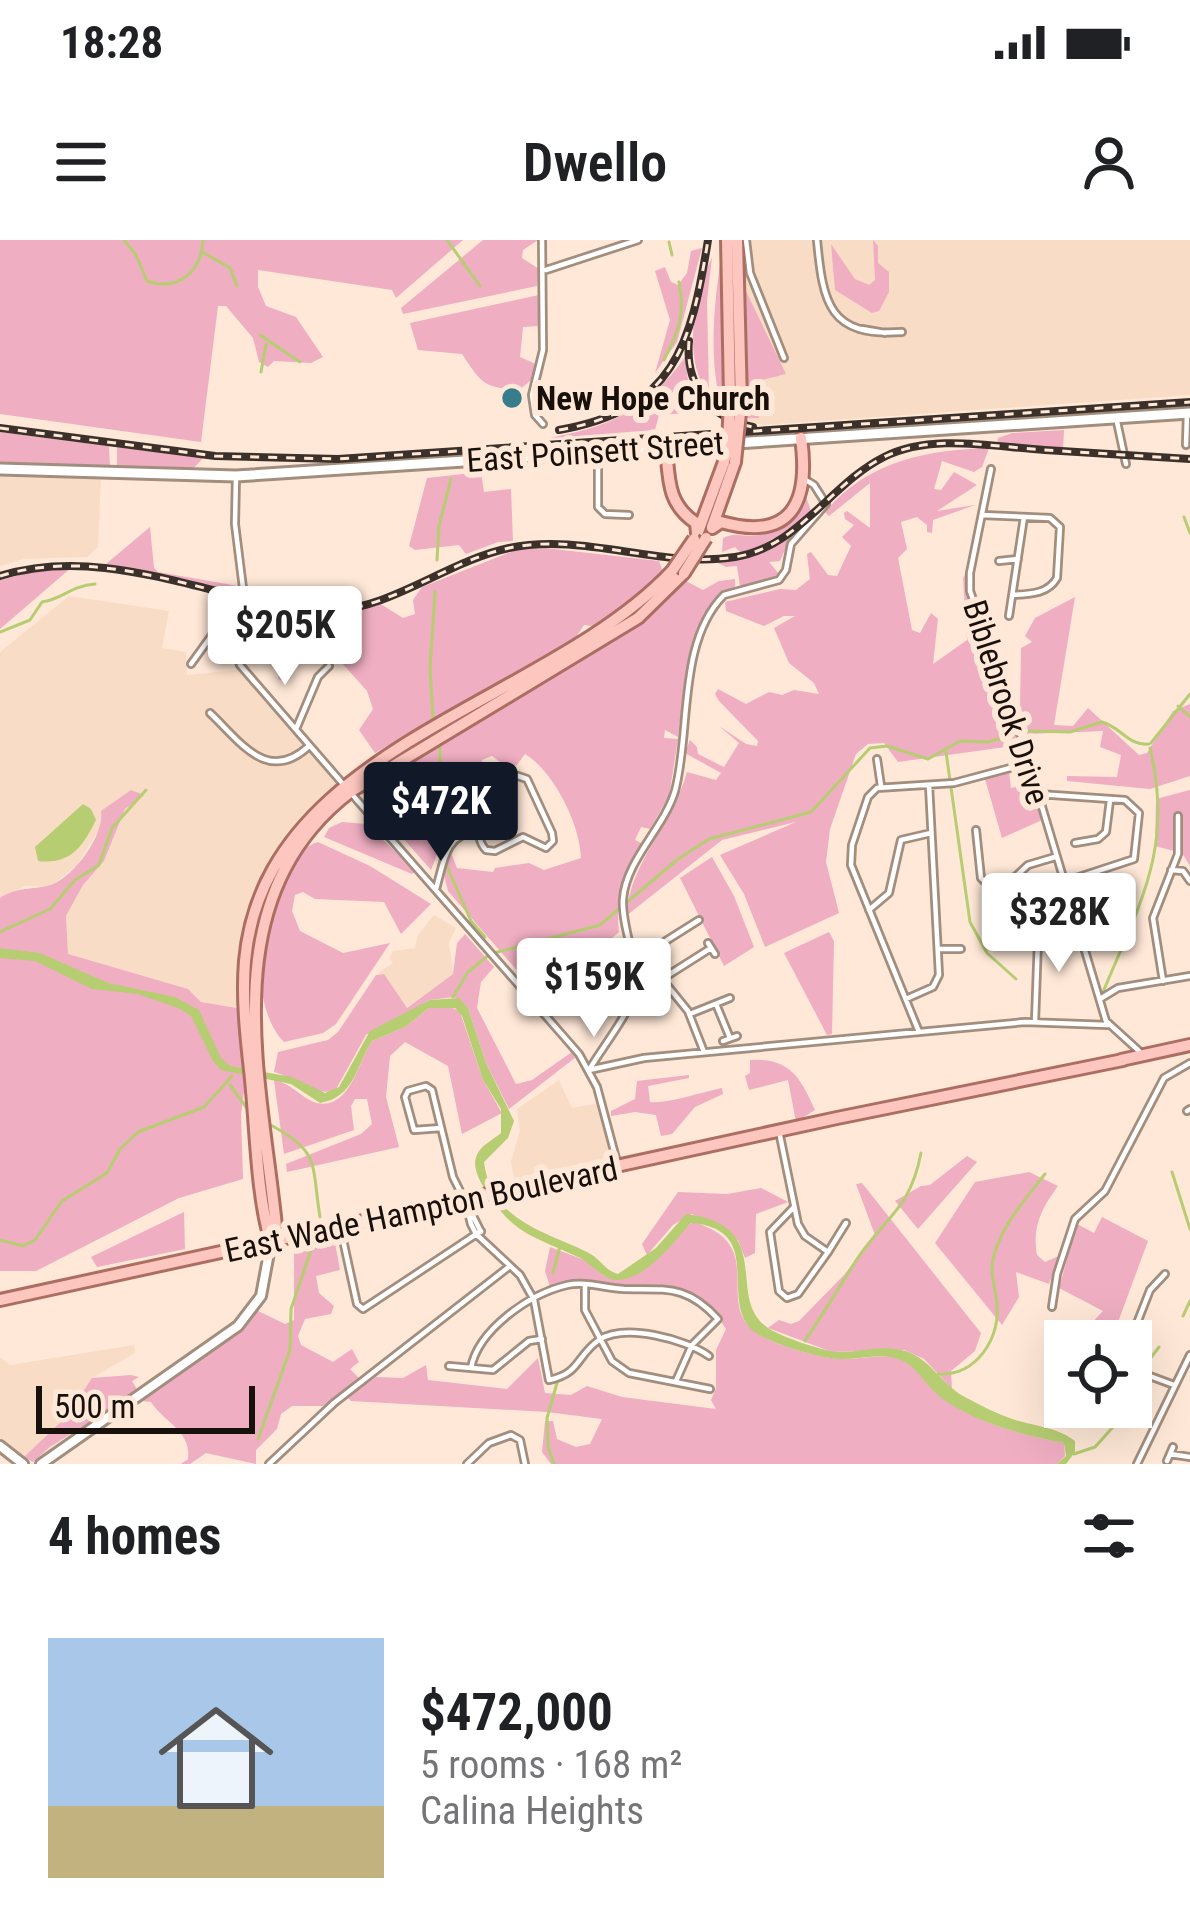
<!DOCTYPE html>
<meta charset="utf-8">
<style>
:root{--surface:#fff;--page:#f2f2f2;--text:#202124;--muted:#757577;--accent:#111827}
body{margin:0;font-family:"Roboto Condensed",sans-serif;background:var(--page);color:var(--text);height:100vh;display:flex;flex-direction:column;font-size:45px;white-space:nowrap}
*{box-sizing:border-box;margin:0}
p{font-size:39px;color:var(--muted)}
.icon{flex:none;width:66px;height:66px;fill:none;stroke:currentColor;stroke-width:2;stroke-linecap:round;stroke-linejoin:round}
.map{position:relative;height:1224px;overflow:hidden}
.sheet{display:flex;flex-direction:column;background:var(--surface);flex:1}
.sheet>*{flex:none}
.fabs{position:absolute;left:1044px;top:1080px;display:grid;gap:24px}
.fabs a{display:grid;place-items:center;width:108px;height:108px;border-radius:0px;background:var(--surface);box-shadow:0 12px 48px #0002;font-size:60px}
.scale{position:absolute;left:36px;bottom:30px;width:219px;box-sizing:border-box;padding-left:12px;border:6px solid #18100b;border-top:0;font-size:33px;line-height:42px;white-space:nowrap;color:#18100b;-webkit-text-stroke:9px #ffe8d7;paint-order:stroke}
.price{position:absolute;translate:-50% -102px;padding:0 27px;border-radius:12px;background:#fff;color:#222;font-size:39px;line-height:78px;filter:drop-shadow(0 3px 6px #0008)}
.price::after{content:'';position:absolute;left:50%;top:72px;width:36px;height:27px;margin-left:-18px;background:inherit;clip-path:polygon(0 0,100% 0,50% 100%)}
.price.selected{background:var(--accent);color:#fff}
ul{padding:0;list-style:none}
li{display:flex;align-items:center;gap:36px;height:300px;padding:0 48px}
li span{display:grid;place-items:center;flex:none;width:336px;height:240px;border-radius:0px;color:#555}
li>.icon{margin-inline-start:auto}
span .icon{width:144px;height:144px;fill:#fffc;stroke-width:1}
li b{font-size:51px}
h2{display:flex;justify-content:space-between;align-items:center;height:144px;padding:0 48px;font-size:51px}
.status{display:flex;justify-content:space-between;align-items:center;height:84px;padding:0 60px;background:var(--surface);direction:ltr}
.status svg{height:33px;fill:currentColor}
header{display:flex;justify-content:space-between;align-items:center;height:156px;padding:0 48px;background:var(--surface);font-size:54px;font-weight:600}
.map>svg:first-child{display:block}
.built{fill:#f9dcc6}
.green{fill:#efaec2}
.water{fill:#b6cd72}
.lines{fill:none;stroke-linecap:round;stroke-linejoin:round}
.stream{stroke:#b6cd72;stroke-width:3}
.minor-casing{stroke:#a28e7e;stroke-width:10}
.tertiary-casing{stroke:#a28e7e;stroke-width:14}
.secondary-casing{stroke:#a28e7e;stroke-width:15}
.primary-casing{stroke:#ac6e63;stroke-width:16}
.minor{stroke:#fff;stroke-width:4.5}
.tertiary{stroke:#fff;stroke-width:8}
.secondary{stroke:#fff;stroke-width:9}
.primary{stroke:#fdc6be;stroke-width:10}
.rail-casing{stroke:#3b312a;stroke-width:8}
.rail{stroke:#ffe8d7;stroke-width:3;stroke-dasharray:9;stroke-linecap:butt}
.minor-bridge-casing{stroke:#a28e7e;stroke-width:10;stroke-linecap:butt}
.primary-bridge-casing{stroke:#ac6e63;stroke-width:16;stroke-linecap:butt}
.minor-bridge{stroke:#fff;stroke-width:4.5}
.primary-bridge{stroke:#fdc6be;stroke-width:10}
.poi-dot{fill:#387d8b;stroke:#ffe8d7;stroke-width:4.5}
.labels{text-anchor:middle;stroke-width:12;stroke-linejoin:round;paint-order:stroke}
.poi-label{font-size:33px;font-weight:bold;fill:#18100b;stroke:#ffe8d7;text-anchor:start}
.street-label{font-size:33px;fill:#18100b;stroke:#ffe8d7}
</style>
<div class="status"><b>18:28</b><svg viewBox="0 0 49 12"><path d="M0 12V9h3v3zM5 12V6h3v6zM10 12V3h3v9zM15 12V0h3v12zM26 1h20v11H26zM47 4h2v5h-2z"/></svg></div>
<header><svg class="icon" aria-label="menu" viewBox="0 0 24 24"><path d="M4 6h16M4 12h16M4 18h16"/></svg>Dwello<svg class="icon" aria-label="person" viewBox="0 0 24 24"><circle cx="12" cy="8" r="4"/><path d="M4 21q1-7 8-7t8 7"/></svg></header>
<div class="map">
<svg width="1190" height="1224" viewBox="0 0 1190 1224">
<rect width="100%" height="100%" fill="#ffe8d7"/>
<path class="built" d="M742 0H1190V155L764 185 745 182Z
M0 236 101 238 98 307 87 317 24 319 0 326Z
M69 356 169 371 162 408 186 412 187 435 238 430 338 545 296 584 257 650 238 716 237 768 201 762 188 749 68 715 66 676 83 645 104 621 125 569 142 554 130 550 103 583 77 625 50 647 25 646 0 658V412Z
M434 675 456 688 449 703 453 734 406 768 379 732 393 723 389 718 393 711 415 708 418 695Z
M559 840 572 868 599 863 616 924 515 944 511 921 520 891 517 869Z
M134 1105 135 1113 92 1138 66 1177 24 1217 0 1198V1117L10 1125Z"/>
<path class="green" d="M0 0H463L396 58 392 50 258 30V47L266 66 296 77 323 117 311 123 274 121 268 127 259 122 253 98 226 66H218L201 202 0 174Z
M483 0H538L523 10 522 18 539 29 537 46 403 74 401 68Z
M873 0 878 6V23L889 32V52L879 71 872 73 835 50 831 4 855 39 869 45 875 40Z
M723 6V160H720C708 112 715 55 723 6Z
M702 8 677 102 655 133 670 80 655 31 665 27 671 42 678 45 687 33 691 11Z
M712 17 707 61 709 154C681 120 695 54 712 17Z
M744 47 786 134 754 142 759 178H747Z
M539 55V86L523 87 520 117 538 125 535 137 519 150C483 147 482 144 462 114L418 110 410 83Z
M685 117 689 148 700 163 687 173 659 175 655 190 550 198C614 185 646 171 685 117Z
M1064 190 1063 209 997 206 998 198 1012 193Z
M0 192 109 206 110 228 0 225Z
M117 207 204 217 191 231 117 228Z
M989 208 982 227 974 232 942 221 934 249 941 250 954 232 977 245 937 271 975 265 933 280 932 293 927 292V285L917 277 901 282 907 309 898 318 912 390 920 393 931 373 938 379 933 424 967 400 963 338 967 330 969 358 1020 505 898 522 884 503 868 504 856 514 830 589 826 622 839 673 765 707 744 654 720 615 796 582 722 600 626 676C630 622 673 583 687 532L716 540 721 533 685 513 690 500 697 507 698 514 724 527 739 503 719 486 746 504 757 506 758 501 719 461 715 454 718 449 746 464 769 452 782 455 794 450 819 454 814 443 789 423 774 388 795 376H784L764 386 726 371 725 362 780 349 796 350 810 339 807 314 811 312 828 335 837 336 851 306 842 297 854 285 845 279 844 273 847 271 870 288V243L829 276 825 272C867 221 927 210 989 208Z
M481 232 484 252 511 249 513 301 498 302 466 314 459 305 415 310 409 306 427 238Z
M805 254 811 271C789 290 769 304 741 313L735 307 722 312 723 298C735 292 740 296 752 296 778 295 794 275 805 254Z
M150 287 154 328 158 332 238 346 236 353 106 324Z
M790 298 780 321 769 322 779 334 769 341 740 346 737 326 726 327 714 321 758 314Z
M545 308 659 321 663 332 598 387 584 385 576 397 375 513 359 490 373 469 367 451 342 423 344 409C331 394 319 393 300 395L287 442 278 439 289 394C277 380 259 378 245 365L246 360C293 370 333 380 379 363L403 378 415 374 413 360 422 347 516 310Z
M72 327 0 389V340L44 329Z
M735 339V348C690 360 684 456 678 497L665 490 664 498 678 499 669 556 650 589 641 587 635 600 643 604C622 638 615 651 619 692L592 715 527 742 448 651 444 635 450 610 457 628 493 632 495 628 529 623 544 630 581 618C580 583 553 531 525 514L516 526 504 525 492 516 482 520 481 532 497 531 462 549V574H453L450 580 431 630 401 596 399 554 429 547 437 540 435 532 397 541 392 533 649 377 684 340 703 350 719 341Z
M1075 357 1054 485 1073 486 1088 468 1139 515 1147 513 1173 471 1190 464V536L1150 549 1067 541V536L1117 537 1121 515 1100 507 1103 491 1027 494 1020 468 1021 408 1032 402 1025 396 1035 378Z
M1009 532 1011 548 1030 543 1042 580 1002 598 985 539Z
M131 550 144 555 125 569 104 621 83 645 66 676 68 714 188 749 201 762 237 768 245 844 241 874 243 939 179 958 36 1031H0V658C17 647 28 650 47 646 71 641 105 596 101 571Z
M1190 550V626L1182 613 1155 606 1156 559Z
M342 582 366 584 416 631 412 634 324 597 329 588Z
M318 602 370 626 431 664 401 694 384 662 315 659 303 652 295 655 292 671 300 691 343 713 390 703 336 784 323 793 284 802C269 787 262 761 261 740 259 705 281 612 318 602Z
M712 617 734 656 754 707 724 726 680 638Z
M829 692 834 701 832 794 827 795 784 713Z
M465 694 494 727 481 742 477 768 516 844 532 840 572 812 576 817 509 869 486 823 468 768 454 757 430 760 366 795 335 851C313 856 295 838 274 832L278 812 328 800 338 792 376 735 384 734 407 768 453 734 457 703Z
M624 710C631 738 626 750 611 773L604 774 602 765 588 769 586 764 598 748 584 742 585 734 608 717Z
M451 767 460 772 483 840 502 873 462 894 448 826 405 802 390 816 386 857 399 907 287 932 286 924 361 894 372 884 367 859H355L351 866 354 890 284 914 274 840C293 844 302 859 317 863 351 870 359 819 372 801L405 787 429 768Z
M750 820C790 818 800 837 815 870L796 882 788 840 749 850 745 836 750 833Z
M689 835V838L648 846 650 862C667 864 702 852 722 848L723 854 695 867 672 894 661 896 656 875 635 872 611 876V871L635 859 637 841Z
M967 916 977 922 918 989 895 961 921 946 930 945Z
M1029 932 1058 946C1041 969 1032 987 1037 1015L1045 1022 1059 1016 1049 1044 1016 1032 1019 1057 1002 1085 935 1003 975 942Z
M862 943 981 1093 975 1111 951 1131 952 1149 924 1119 904 1110 832 1112 768 1088 779 1080 791 1084 799 1081 844 1035 875 995 856 944Z
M761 948 788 962 756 974 755 1013 745 1018 738 1000 692 974 673 985 647 1015 642 1004 678 952 727 954Z
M184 972 185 1009 97 1027 91 1017Z
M1102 977 1148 1001 1111 1101H1092L1094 1095 1085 1090 1103 1071 1059 1048 1077 984 1094 993Z
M693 982C769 1004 715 1060 754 1091 770 1104 820 1118 841 1119 859 1120 879 1113 896 1118 917 1124 927 1147 944 1159 979 1184 1023 1195 1064 1203L1065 1216 1057 1224H551L542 1212 545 1181H553L557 1199 576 1207 590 1204 602 1179 547 1172 351 1161 347 1157 376 1137 403 1138 426 1125 428 1140 507 1149 538 1118 545 1153 571 1155 587 1146 622 1157 716 1169 711 1160 716 1148V1110L726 1089C702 1049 669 1046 626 1046 599 1047 577 1037 550 1047L545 1031 550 1007 587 1021 604 1036C664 1034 655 1011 693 982Z
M334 997 340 1030 316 1036 319 1053 334 1066 331 1074 305 1079 298 1096 301 1105 333 1122 352 1109 359 1122 350 1129 360 1139 323 1166H292L281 1174 277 1189 256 1210V1224L206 1213 190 1224H181L188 1219C192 1192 164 1182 151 1162L131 1160 238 1094 258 1071 285 1084 294 1080V1006Z
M131 1135 139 1137 132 1141 138 1151 50 1207 33 1222 24 1217 66 1177 92 1138Z"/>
<path class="water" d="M83 564 91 569 96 580C83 606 71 625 38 621L35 607Z
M0 708 40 713 108 743 175 757 199 770 221 818 230 826 292 837 325 853 339 847 370 791 430 760 459 758 468 768 486 823 514 881 508 898 484 922C491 980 543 991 587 1012 600 1018 604 1030 618 1034L656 1008 686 974C779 986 723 1057 768 1088 779 1096 823 1111 837 1112 858 1113 879 1105 901 1110 930 1116 940 1144 965 1157 981 1166 998 1174 1015 1180 1035 1186 1059 1188 1075 1201V1212L1066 1224H1057L1066 1216 1064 1203C1023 1195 978 1184 943 1159 926 1147 916 1123 895 1118 877 1113 857 1120 839 1119 819 1118 767 1103 752 1090 719 1059 766 989 691 983 672 1003 649 1038 618 1040 603 1041 592 1023 578 1017 530 995 512 994 483 946 477 936 471 922 479 911 484 904 494 899 501 893V869L483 840 462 776 455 768H429L405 787 372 801C356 826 355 857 320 863L291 844 221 830 213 821 191 776 180 769 138 754 92 749 35 721 0 718Z"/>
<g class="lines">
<path class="stream" d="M124 0 136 15 147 41C178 52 202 31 203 0
M447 0 480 46
M669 2 672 15
M204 13 230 28 237 46
M260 95 300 122
M664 120C678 93 686 73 679 42
M261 132 266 104
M1184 277 1190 293
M437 320 439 286 451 239
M0 392 30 380 42 362C63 359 70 346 95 344
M1178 466 1190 477
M433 477 430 428 435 352
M1151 503 1190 454
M440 506V621
M946 512 970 682 987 713 1016 739
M446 624 471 681 485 697
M0 692 50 669 75 640 99 625 112 588 146 550
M1103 752C1140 663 1174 608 1150 508
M453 757 468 732 490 714 600 685 678 619 709 599 811 572 870 508 887 506 928 519 960 501 987 502 1029 491 1070 492 1102 482C1121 487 1128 506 1149 504
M230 845 249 871
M267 883C322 912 311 923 320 977
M1172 932 1190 989
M0 1000 23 1006 35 1000 62 961 107 933 120 909 138 892 204 867 232 836
M553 1033 560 1006
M1183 1076 1190 1061
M805 1101C823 1074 840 1046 857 1019 886 976 910 970 921 913
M1143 1128 1159 1107
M938 1134C976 1136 1000 1100 997 1063 995 1047 989 1031 994 1015 1002 985 1027 957 1045 934
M1131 1166 1137 1139
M258 1199 290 1110 291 1069 314 1001 324 998
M1074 1214 1095 1207 1131 1167
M554 1224 548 1207 547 1178 557 1143"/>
<g class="minor-casing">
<path id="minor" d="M542 0 543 110 532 155 535 175 543 184
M746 0 750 33 784 118
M817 0C823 64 829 97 902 92
M546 30 638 0
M862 89 885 93
M1116 177 1126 224
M1186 205 1187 173
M598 212V267L605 274 629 275
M991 229 970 333V351L1011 463 1106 781 1139 811
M236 236 235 284 243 348
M982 275 1050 278 1060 287 1057 338C1048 354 1030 354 1013 355
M999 321 1018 319
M239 363 231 398 240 425 343 544
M1009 376 1024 277
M191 424 217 388 235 377
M210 473C240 501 267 545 309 506
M296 489 318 437 329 426
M877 519 881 546
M512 534 527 539 552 593 553 601 546 608 523 597 495 611 486 610C474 598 477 570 480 552L499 537Z
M350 552 579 814 597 847 617 922
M1038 554 1125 560 1139 573 1134 619 1064 642
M976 590 981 638 991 648 1002 649 1028 625 1055 617
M1075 603 1098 599 1106 592 1110 560
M1171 630 1183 631 1190 641
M436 649C444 621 445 595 476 591
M869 670 889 653 901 600 931 593
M699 680 661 704 655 718 662 739 688 771 704 812
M708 703 715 714
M938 709H961
M662 739 711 708
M1163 741 1153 678 1178 614V576
M906 759 933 747 939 735 929 545
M1100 759 1118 748 1190 736
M716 764 730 798
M690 774 730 758
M1035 782 1038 700 1077 684
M919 792 851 625 852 605 868 557 877 548 954 543 1029 523
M723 801 737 796
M589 830C604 805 627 777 636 750 641 732 621 687 623 659 626 620 664 588 675 551 691 493 677 402 724 355L779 340 786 330 791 304 826 264 814 245 804 239
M589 830 644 818 1025 782 1108 785
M1187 871 1190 869
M441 888 414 890 405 857 408 851 426 846 432 850 453 937 465 961 471 984 476 994 520 1035 534 1060 549 1140C581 1133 576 1116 599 1100 625 1083 685 1099 709 1116
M779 891 798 984 805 996 828 1012 798 1054 787 1058 779 1051 770 992 794 967
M470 970 481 992
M340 986 357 1064 363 1069 481 991
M828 1012 846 983
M585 1045V1070L612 1121 629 1133 710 1149
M1052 1067 1057 1034 1075 979 1105 951 1164 838 1190 823
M1130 1101 1150 1050 1165 1034
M449 1126 493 1130 529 1101 542 1099
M471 1128C478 1090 529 1054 567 1045 585 1041 605 1048 624 1049 666 1050 686 1044 718 1079L692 1105 676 1141
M1131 1129 1174 1145
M1094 1167V1177
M1170 1214 1190 1217
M1167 1221 1173 1207
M269 1224 334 1163 510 1026
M467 1224 489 1203 511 1195 520 1200 525 1224
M1137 1224 1190 1115"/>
</g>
<g class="tertiary-casing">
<path id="tertiary" d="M0 1206 23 1224
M41 1224 238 1086 261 1056 271 1002"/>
</g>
<g class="secondary-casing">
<path id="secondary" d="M0 229 236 236 1190 173"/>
</g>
<g class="primary-casing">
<path id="primary" d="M727 0 730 157
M737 0 741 163
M666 207C669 239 667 264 696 283L697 293
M712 287 735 222
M712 288 721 282C792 302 810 262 801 198
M698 292 724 222
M1121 820 1190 805
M271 1002 276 986C261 837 211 659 350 552L638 378 684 333
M271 1002C256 954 256 882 250 830 246 794 242 758 245 721 264 506 545 466 672 331
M0 1060 837 878 1123 820"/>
</g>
<use href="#minor" class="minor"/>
<use href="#tertiary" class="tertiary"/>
<use href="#secondary" class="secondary"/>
<use href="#primary" class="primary"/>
<g class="rail-casing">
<path id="rail" d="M689 101C685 144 710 179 753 187
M0 188 215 216 338 219 1190 162
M559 190C674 170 691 106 708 0
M0 336C81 311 161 338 241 357 269 364 300 372 330 371 393 368 448 321 509 308 584 292 661 329 735 317 799 307 830 244 884 217 932 193 993 207 1045 210 1093 213 1142 216 1190 219"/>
</g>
<use href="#rail" class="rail"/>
<g class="minor-bridge-casing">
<path id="minor-bridge" d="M239 363 243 348"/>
</g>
<g class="primary-bridge-casing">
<path id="primary-bridge" d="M724 222 728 206 730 157
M735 222 741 163
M672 331 694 299
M684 333 706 298"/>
</g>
<use href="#minor-bridge" class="minor-bridge"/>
<use href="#primary-bridge" class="primary-bridge"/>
</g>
<circle class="poi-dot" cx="512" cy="158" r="12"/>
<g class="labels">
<g class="poi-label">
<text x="536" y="170">New Hope Church</text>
</g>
<g class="street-label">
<text transform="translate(595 211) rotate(-4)" y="12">East Poinsett Street</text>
<text transform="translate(1007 462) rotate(72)" y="12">Biblebrook Drive</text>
<text transform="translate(421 969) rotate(-12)" y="12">East Wade Hampton Boulevard</text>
</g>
</g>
</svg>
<div class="fabs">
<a><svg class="icon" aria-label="locate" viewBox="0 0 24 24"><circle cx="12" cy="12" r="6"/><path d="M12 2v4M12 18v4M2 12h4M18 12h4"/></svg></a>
</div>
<div class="scale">500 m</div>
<b class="price" style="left:285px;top:448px">$205K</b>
<b class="price selected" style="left:441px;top:624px">$472K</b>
<b class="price" style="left:1059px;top:735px">$328K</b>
<b class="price" style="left:594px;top:800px">$159K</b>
</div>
<section class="sheet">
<h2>4 homes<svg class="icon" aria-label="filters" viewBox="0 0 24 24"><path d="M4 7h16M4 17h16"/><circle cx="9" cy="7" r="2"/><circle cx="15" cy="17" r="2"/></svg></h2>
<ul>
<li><span style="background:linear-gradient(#a9c7e8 70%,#c2b280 0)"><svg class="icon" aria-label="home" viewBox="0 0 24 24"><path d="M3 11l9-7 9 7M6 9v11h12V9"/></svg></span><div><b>$472,000</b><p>5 rooms · 168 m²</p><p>Calina Heights</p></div></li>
</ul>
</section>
